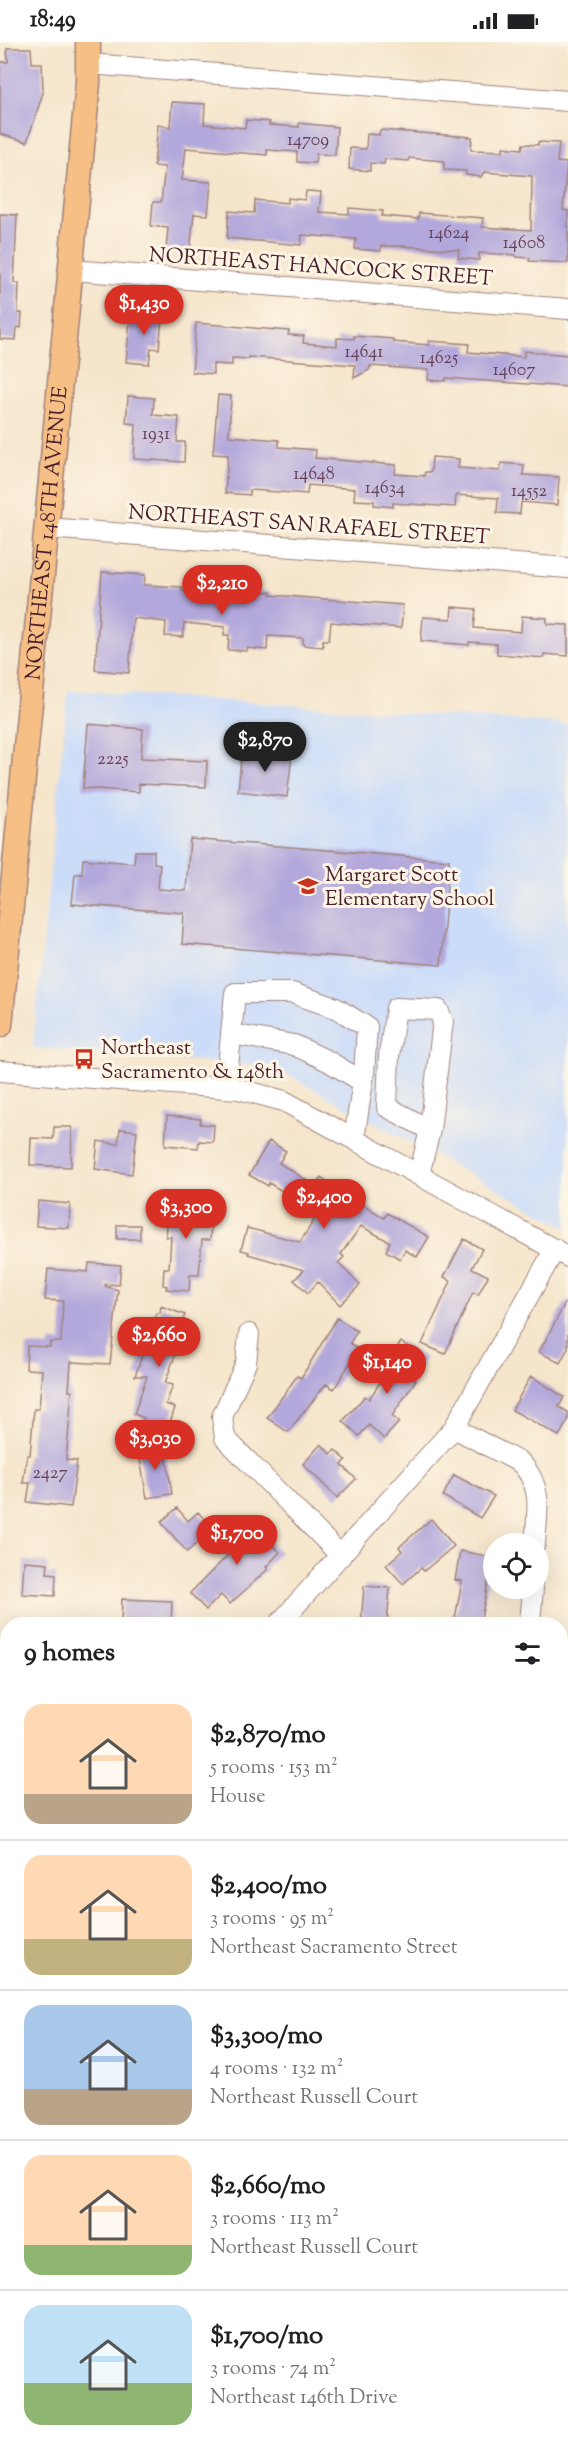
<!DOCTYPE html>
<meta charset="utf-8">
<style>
:root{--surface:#fff;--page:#f2f2f2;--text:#202124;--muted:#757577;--line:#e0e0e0;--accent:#d93025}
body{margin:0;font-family:"Sorts Mill Goudy",serif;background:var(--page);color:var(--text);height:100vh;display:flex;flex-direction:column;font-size:22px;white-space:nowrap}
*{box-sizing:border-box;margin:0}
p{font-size:20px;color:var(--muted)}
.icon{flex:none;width:33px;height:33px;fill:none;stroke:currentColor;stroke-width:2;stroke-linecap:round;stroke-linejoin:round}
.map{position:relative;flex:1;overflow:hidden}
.sheet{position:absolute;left:0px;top:1575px;width:568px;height:834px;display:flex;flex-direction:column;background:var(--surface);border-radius:24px 24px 0 0;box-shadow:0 6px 24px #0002}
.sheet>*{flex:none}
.fabs{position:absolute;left:483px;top:1491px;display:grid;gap:12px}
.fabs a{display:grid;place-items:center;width:66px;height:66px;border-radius:50%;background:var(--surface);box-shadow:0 6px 24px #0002;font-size:30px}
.price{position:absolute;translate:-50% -51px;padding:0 14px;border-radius:21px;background:var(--accent);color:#fff;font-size:20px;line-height:39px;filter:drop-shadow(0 2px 3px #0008)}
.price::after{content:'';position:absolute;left:50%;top:36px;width:18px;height:14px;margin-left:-9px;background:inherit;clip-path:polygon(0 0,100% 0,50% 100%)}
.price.selected{background:#222;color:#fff}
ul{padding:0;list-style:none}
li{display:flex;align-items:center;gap:18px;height:150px;padding:0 24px}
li+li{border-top:2px solid var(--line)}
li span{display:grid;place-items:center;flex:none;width:168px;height:120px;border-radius:18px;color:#555}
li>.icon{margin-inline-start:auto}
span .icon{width:72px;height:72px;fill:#fffc;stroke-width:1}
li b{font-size:26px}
h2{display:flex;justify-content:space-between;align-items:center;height:72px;padding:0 24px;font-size:26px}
.status{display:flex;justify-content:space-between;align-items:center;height:42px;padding:0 30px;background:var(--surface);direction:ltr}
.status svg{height:16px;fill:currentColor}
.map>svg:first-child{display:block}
.built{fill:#cbdcf9}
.building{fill:#b3a8db}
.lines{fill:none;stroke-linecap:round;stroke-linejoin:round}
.minor-casing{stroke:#a0827b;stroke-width:22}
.major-casing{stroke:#a0827b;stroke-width:27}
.highway-casing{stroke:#a0827b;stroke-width:32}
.path{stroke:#a0827b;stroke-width:3;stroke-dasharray:1.5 4.5;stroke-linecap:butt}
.minor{stroke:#fff;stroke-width:20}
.major{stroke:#f5bf86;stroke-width:24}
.highway{stroke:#f5bf86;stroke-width:28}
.rail{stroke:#4a1f2b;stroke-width:4.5;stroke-dasharray:9 4.5;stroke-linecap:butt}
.labels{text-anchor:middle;stroke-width:6;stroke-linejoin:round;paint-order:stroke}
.number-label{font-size:18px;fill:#644157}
.street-label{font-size:21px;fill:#4a1f2b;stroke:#fcf5e5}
.poi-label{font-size:21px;fill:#4a1f2b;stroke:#fcf5e5;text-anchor:start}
</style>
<div class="status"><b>18:49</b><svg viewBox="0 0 49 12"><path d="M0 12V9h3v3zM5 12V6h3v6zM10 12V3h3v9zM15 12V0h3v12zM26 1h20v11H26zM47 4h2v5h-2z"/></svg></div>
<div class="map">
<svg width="568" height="2409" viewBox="0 0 568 2409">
<rect width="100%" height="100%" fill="#fcf5e5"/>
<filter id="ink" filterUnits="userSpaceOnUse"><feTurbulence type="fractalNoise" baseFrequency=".0167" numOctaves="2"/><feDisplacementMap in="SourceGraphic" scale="12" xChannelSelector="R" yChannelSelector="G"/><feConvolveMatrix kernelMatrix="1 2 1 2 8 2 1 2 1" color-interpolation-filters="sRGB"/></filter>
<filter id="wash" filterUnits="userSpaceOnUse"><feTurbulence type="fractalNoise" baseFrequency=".008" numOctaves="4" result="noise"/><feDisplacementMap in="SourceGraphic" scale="24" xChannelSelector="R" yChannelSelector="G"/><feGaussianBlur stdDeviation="1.35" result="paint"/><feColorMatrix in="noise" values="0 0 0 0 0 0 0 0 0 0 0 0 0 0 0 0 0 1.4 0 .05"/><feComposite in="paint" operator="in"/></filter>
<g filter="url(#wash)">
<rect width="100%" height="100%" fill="#f5e5cb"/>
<path class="built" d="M68 648 568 682V1186L286 1032 263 1024 33 1006Z"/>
<g id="blocks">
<path class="building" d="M7 6H31L32 21H42L43 51 27 100 0 92V20H8Z
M172 60 205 62 204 82 245 86 246 78 270 80 269 83 299 85V81L337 85 335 113 316 112 315 121 297 120V110L267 108V113L186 106 182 138 211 140 208 173 194 172 190 210 166 208 168 186 151 184 153 160H161L165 125 154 124 158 83 170 85Z
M380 88 472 95 471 108 503 109V105L522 107 523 102 538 103V100L559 101 557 120 567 121 563 168 568 169V221L529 219 530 216 516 215V213L479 211V218L458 216 459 208 402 204H381V209L355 207 356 197 302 193 301 203 227 196 229 169 254 171 255 158 288 161V156L305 158 306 149 321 150 319 170 349 172V166L383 169 382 174 418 177 419 171 483 176 482 185 531 188 532 134 484 130 481 135 466 133V129L444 128V119L409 116 408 119 385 117 384 122 370 121V129L349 127 350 106 366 107 367 92 379 93Z
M0 172 17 173 14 241H19L18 271H22L21 286 17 285 16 298 0 297Z
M142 266 163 268 159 307 151 306 149 322 126 320 130 279 140 280Z
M196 281 289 289 288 293 304 294 303 301 337 304V296L354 297V294L393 297V300L429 303V299L469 302 468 310 524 315V309L568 313V345L446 336 445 339 428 338 429 328 370 324 369 328 354 336 355 323 249 315V317L232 316V323L213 322V332L192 330Z
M218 353 231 354 229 394 279 398V405L316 408 315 416 396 423 395 432 424 434 425 430H431L432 415 459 417 458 426 500 429 501 421 524 423 523 433 559 435 557 463 521 460 520 472 497 471 498 456 456 453 455 465 393 461V465L374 463V459L354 458 355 447 308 443 307 452 250 448V453L225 451 228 413 213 412Z
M128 354 154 356 153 373 179 375 177 400H185L184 420 134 417 136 382 126 381Z
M102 530 145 533 144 543 182 545V549L227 553 228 547 271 550V553L403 563 401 586 331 580 329 598H323V605L303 603V596L268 594 267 608 247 606V609L228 608 229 593H224L225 585 184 581 183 595 165 594 166 580 133 576 129 631 95 628Z
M452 565 476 567 474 586 521 590 522 574 547 576V582L568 583V614L544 612V616L497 612V602L469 600V603L421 599 423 575 451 577Z
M88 682 143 687 141 716 207 719 206 745 139 742V750L83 746Z
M242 708 292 713 287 755 238 749Z
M190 797 449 818 441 923 182 902 184 871 72 862 75 832H82L83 817 134 821 135 809H154V821L160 822 158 847 186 849Z
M167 1074 201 1077 200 1082 214 1083 213 1100 199 1099 198 1106 165 1103Z
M54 1085H72L71 1125 30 1123 31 1096 53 1097Z
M120 1087 137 1089 132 1132 95 1127 98 1099 118 1102Z
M269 1099 286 1109 279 1121 316 1144 321 1135 384 1176 387 1171 429 1195 417 1215 405 1208 400 1217 386 1209 390 1200 361 1184 341 1212 344 1215 338 1221 360 1243 340 1263 318 1240 308 1251 294 1238 304 1228 248 1212 249 1210 241 1208 247 1186 300 1200 322 1166 288 1145 285 1151 269 1141 268 1144 249 1133Z
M169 1156 213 1159 210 1198H202L199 1233H190L189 1249 166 1247 167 1244 163 1243 164 1226H169L171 1195H166Z
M38 1159 70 1162 69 1186 36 1184Z
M117 1183H140V1197H117Z
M464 1197 482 1207 472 1226 488 1234 478 1253 473 1250 445 1312 422 1302 451 1239 444 1235Z
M89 1221 121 1223 119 1243 106 1242 105 1244 118 1248 110 1322 71 1320 69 1349H72L66 1418 77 1419 71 1465 27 1460 30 1441H23L27 1413H30L34 1367H39L42 1328 26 1327 27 1304 50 1305V1300H61L63 1259 45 1258 48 1227 88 1230Z
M568 1256V1306L560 1321 539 1310Z
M161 1264 185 1273 180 1284 185 1286 165 1341 173 1343 166 1362 175 1366 169 1383 160 1380 162 1388 142 1382 144 1376 134 1372 147 1334H135L157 1271H160Z
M337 1276 357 1289 350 1301 363 1311 355 1324 350 1321 334 1347 326 1342 288 1390 267 1376 297 1334 301 1336Z
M401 1300 425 1316 411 1335 416 1338 392 1374 399 1380 384 1397 369 1383 359 1394 343 1379 365 1354 369 1357 394 1320 389 1317Z
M531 1334 564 1355 559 1365 568 1370V1378L559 1394 512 1368Z
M164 1401 172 1452 147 1456 138 1406Z
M321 1402 331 1412 335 1408 346 1418 342 1423 356 1437 337 1456 303 1422Z
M454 1433 494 1454 480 1476 443 1454Z
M177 1466 188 1479 198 1470 213 1487 187 1510 161 1480Z
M243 1476 280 1510 266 1525 268 1527 230 1562 221 1553 206 1568 190 1551 236 1505 225 1495Z
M431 1477 454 1504 424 1529 421 1526 403 1542 386 1523 402 1509 399 1505Z
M460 1509 493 1515 480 1582H454L462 1539 455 1538Z
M24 1519 48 1521 47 1531 56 1532 55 1554 22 1552Z
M364 1544 390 1546 387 1582H361Z
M122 1557 172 1559 171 1582H121Z"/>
</g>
</g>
<g filter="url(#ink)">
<use href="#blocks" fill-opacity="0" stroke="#a0827b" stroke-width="1.5"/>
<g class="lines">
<g class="minor-casing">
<path id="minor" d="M89 22 568 59
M71 228 568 267
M47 486 568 526
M231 992 294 1003 328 1019 363 1040
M0 1029 239 1047 284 1059 568 1215
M226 1046 235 951H292L336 966 367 985 364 1032 354 1097
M419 1133 430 1088 443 979 438 968 396 966 389 1014 387 1065 430 1088
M249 1292 246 1321 222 1375 225 1396 341 1514
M454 1386 521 1421C544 1446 537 1470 535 1502
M279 1582 454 1386 555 1207
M530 1582 533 1546
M0 1620 8 1621
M0 2170 8 2168
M0 2334 7 2302
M0 2346 1 2353 8 2367
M105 2402 106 2409
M511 2409 512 2402"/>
</g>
<g class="major-casing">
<g id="major">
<path id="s1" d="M0 983 88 41V0"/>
</g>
</g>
<g class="highway-casing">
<path id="highway" d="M0 1948 8 1950
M0 2002 8 2004
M561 2079 568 2081
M561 2136 568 2138"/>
</g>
<path class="path" d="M0 1919 8 1921
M561 2049 568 2051
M283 2402 286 2409
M127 2409 135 2402"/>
<use href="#minor" class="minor"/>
<use href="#major" class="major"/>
<use href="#highway" class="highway"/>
<path class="rail" d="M0 2080 8 2082
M561 2216 568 2217"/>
</g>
</g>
<defs>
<g id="school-bare" transform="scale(1.62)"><path d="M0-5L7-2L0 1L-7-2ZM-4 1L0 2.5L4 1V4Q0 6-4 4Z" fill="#c8321e" stroke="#fcf5e5" stroke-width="2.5" paint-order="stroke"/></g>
<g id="bus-bare" transform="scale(1.62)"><path d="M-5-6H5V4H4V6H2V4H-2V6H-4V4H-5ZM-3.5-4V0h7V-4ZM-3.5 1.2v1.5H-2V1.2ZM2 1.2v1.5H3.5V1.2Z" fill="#c8321e" stroke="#fcf5e5" stroke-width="2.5" paint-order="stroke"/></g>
</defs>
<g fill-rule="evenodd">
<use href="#school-bare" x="308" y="844"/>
<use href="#bus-bare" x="84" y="1017"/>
</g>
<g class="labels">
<g class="number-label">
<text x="308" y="103">14709</text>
<text x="449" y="196">14624</text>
<text x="524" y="206">14608</text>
<text x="364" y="315">14641</text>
<text x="439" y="321">14625</text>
<text x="514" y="333">14607</text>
<text x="156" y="397">1931</text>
<text x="314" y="437">14648</text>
<text x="385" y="451">14634</text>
<text x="529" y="454">14552</text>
<text x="113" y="722">2225</text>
<text x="50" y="1436">2427</text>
</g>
<g class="street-label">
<text transform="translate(321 224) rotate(4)" y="7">NORTHEAST HANCOCK STREET</text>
<text transform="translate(309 482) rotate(4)" y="7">NORTHEAST SAN RAFAEL STREET</text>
<text dy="7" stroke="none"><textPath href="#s1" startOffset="494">NORTHEAST 148TH AVENUE</textPath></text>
</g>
<g class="poi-label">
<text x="325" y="839">Margaret Scott<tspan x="325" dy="24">Elementary School</tspan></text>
<text x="101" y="1012">Northeast<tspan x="101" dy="24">Sacramento &amp; 148th</tspan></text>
</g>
</g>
</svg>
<div class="fabs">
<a><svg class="icon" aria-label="locate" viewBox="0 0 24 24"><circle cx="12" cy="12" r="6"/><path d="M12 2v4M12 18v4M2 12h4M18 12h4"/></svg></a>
</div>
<b class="price" style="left:144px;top:294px">$1,430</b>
<b class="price" style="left:222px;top:574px">$2,210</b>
<b class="price selected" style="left:265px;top:731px">$2,870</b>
<b class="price" style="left:324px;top:1188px">$2,400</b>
<b class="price" style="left:186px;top:1198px">$3,300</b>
<b class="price" style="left:159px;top:1326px">$2,660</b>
<b class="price" style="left:387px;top:1353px">$1,140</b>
<b class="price" style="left:155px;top:1429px">$3,030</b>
<b class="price" style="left:237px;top:1524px">$1,700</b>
<section class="sheet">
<h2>9 homes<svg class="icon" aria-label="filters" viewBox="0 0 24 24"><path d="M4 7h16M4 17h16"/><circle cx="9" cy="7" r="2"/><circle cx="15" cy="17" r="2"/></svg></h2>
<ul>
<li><span style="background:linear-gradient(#ffd9b3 75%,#b9a48a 0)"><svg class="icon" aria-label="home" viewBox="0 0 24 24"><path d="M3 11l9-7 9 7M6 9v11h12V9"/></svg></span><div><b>$2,870/mo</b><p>5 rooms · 153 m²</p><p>House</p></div></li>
<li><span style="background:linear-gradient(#ffd9b3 70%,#c2b280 0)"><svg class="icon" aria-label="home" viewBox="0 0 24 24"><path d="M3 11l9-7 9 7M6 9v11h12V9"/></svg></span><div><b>$2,400/mo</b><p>3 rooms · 95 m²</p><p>Northeast Sacramento Street</p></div></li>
<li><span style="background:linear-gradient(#a9c7e8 70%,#b9a48a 0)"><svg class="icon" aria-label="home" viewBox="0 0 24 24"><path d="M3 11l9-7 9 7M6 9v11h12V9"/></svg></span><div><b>$3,300/mo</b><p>4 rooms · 132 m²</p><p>Northeast Russell Court</p></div></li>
<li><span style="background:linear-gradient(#ffd9b3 75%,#8fb573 0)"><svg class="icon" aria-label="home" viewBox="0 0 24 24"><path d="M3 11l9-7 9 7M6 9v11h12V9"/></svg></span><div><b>$2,660/mo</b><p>3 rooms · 113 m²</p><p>Northeast Russell Court</p></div></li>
<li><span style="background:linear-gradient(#bfe0f5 65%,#8fb573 0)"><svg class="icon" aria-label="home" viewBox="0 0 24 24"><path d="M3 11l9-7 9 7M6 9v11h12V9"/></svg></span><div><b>$1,700/mo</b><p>3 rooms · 74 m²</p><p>Northeast 146th Drive</p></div></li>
</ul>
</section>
</div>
